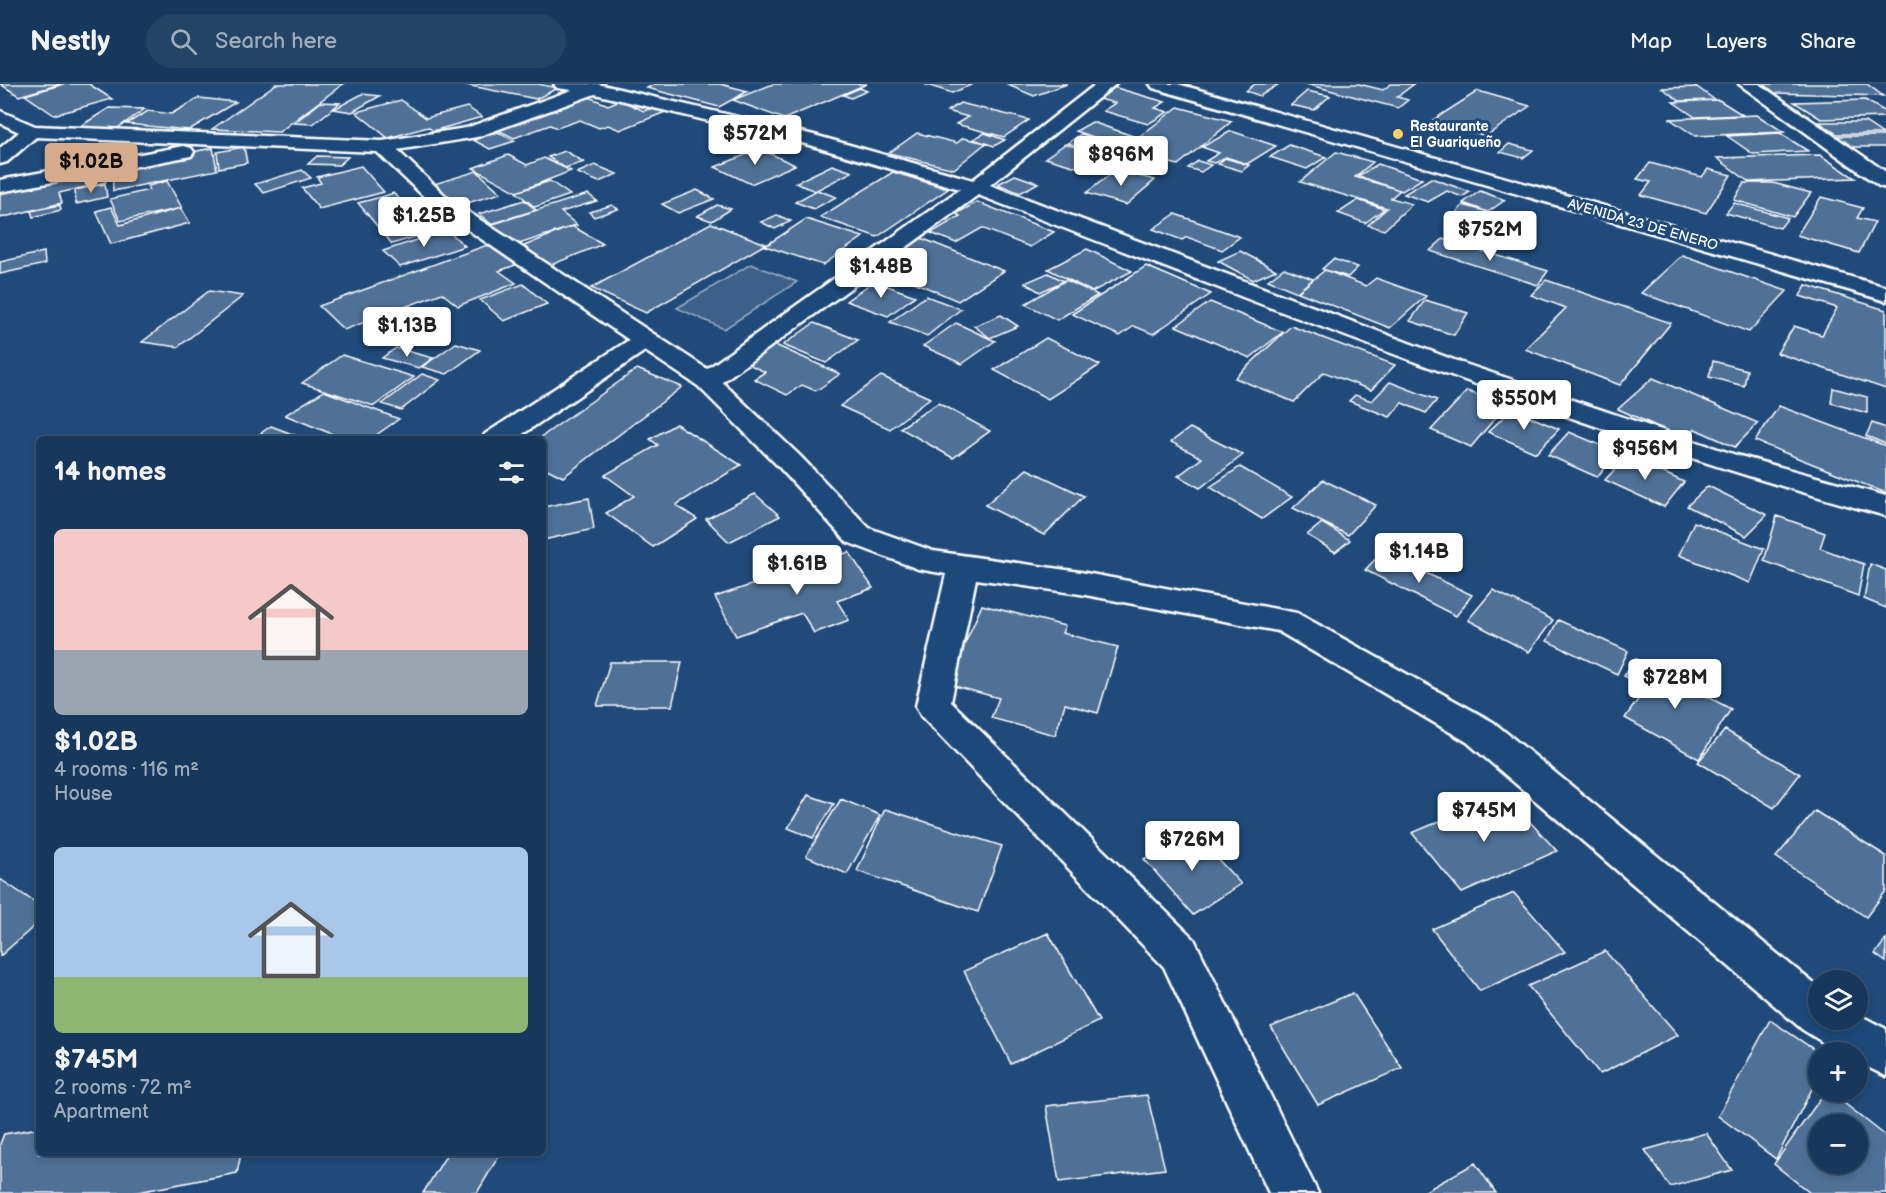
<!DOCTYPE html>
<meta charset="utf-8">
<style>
:root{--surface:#17385c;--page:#244365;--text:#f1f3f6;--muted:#9eacbb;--line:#365272;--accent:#d6ab8b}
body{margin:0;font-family:"Balsamiq Sans",sans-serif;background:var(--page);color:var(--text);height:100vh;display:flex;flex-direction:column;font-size:22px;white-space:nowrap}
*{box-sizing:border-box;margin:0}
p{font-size:20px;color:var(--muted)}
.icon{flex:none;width:33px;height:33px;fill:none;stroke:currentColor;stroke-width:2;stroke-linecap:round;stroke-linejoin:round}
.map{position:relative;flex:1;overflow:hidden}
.drawer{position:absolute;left:36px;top:352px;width:510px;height:720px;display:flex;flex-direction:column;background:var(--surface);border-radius:9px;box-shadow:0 3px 9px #0003,0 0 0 2px var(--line)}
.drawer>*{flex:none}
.tools{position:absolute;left:1808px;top:886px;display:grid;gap:12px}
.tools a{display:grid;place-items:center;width:60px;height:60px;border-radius:50%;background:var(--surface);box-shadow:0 3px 9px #0003,0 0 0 2px var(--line);font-size:30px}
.price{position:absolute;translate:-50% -51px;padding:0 14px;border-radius:6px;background:#fff;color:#222;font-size:20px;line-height:39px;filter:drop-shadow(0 2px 3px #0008)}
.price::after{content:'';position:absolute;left:50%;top:36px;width:18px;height:14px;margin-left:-9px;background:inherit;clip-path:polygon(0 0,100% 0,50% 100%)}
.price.selected{background:var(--accent);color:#111}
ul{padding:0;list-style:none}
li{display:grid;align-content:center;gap:12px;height:318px;padding:0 18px}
li span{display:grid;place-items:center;height:186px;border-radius:9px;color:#555}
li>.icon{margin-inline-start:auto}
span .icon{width:108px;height:108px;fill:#fffc;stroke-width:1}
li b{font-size:26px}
h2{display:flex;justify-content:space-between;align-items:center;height:72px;padding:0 18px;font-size:26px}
header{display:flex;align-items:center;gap:36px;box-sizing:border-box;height:84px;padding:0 30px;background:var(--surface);border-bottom:2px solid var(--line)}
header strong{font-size:28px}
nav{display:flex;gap:33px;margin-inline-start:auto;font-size:21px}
.search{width:420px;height:54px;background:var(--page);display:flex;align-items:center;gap:15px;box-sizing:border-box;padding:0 21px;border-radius:33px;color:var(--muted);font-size:22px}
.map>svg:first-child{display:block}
.green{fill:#3c618b;stroke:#9eb0c5;stroke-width:1.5}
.building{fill:#507197;stroke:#fff;stroke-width:1.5;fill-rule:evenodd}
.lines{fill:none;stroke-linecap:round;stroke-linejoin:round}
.minor-casing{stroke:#fff;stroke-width:5}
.secondary-casing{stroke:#fff;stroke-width:5}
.minor{fill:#1f4a7a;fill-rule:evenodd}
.secondary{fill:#1f4a7a;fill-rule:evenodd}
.poi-dot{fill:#ffd166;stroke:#1f4a7a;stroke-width:2}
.labels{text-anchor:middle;stroke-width:6;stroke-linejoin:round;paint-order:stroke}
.far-poi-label{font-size:14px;font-weight:bold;fill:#fff;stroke:#1f4a7a;text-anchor:start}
.far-street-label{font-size:14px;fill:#fff;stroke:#1f4a7a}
</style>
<header>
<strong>Nestly</strong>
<div class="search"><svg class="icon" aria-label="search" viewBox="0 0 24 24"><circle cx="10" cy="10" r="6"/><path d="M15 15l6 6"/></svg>Search here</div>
<nav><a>Map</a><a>Layers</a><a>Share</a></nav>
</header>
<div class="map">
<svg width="1886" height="1109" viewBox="0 0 1886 1109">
<rect width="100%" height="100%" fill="#1f4a7a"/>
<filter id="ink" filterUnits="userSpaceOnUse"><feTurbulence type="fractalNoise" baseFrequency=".0167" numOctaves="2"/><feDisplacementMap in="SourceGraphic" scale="12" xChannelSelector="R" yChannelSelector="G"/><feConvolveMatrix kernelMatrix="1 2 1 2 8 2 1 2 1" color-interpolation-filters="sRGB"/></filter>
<g filter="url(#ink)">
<path class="green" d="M751 180 797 198 724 245 677 224Z"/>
<path class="building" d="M0 0H61L19 12Z
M64 0H89L112 15 54 31 25 11Z
M276 0H343L279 48 212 45Z
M468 0H538L558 4 536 15 466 1Z
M655 0H720L748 7 719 23 647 4Z
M773 0H867L784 35 733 16Z
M924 0H973L952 9Z
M1013 0H1067L1034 12 1008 1Z
M1255 0H1279L1260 12 1246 7Z
M1306 0H1359L1383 6 1391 0H1414L1397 13 1408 16 1398 24Z
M1764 0H1867L1883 12 1775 9Z
M1113 3 1165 18 1155 24 1168 28 1148 40 1103 27 1115 19 1095 14Z
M1697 3 1715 16 1680 17 1662 4Z
M860 4 867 7 851 14 843 11Z
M1307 7 1330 12 1314 26 1291 21Z
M1478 7 1530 22 1486 52 1433 36Z
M362 10 380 12 352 28 334 25Z
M589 13 608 21 620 16 644 27 656 22 668 27 620 46 608 41 599 44 580 36 557 44 550 41 514 54 496 45Z
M199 14 236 18 189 46 126 40 148 27 171 30Z
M401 16 426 34 467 23 482 33 433 47 428 43 388 54 356 28Z
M1719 16 1743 31 1695 33 1673 18Z
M1865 16 1886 28V33L1821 35 1794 18Z
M321 18 340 19 313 40 294 39Z
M960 19 1029 36 1004 53 956 40 968 33 947 27Z
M1178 23 1232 37 1178 81 1122 66Z
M109 24 145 25 116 45 79 43Z
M1757 31 1784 48 1695 52 1670 35Z
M1092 38 1133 52 1118 61 1076 47Z
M1819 38H1865L1883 50H1837Z
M1231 47 1276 62 1247 80 1226 73 1214 79 1206 77 1219 69 1202 63Z
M498 48 515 57 490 65 473 56Z
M917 49 957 59 963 54 986 59 954 85 889 69Z
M985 49 1005 56 994 62 973 55Z
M1780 49 1808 67 1753 70 1727 52Z
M1081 50 1120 62 1107 71 1068 59Z
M1836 52H1885L1886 63H1852Z
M1065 60 1107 72 1087 86 1045 74Z
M1509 60 1533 66 1523 74 1500 68Z
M1289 61 1326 73 1307 85 1270 73Z
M244 63 247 79 219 84 217 68Z
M213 64 217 86 113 107 112 83Z
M760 65 795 81 751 100 715 83Z
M565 67 584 78 565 84 548 73Z
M1336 68 1373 78 1355 93 1400 106 1391 114 1412 120 1384 146 1368 141 1387 124 1300 98Z
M508 71 527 81 544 74 571 87 517 108 473 84Z
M1820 71 1855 94 1749 98 1717 74Z
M317 72 348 73 339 81 308 80Z
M1107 72 1121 76 1110 85 1097 81Z
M1225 74 1249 81 1242 87 1218 80Z
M1198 77 1211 81 1201 88 1188 84Z
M1650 79 1702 93 1708 85 1731 91 1706 129 1641 111 1651 98 1637 95Z
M1378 80 1422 95 1402 107 1358 92Z
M595 81 617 90 599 98 577 89Z
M832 81 852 88 815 107 795 99Z
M361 82 384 108 319 125 302 104 321 99 317 93Z
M103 84 106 98 59 109 62 119 0 134V106Z
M302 86 311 94 264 109 255 100Z
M1116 86 1155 96 1126 121 1086 109Z
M477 87 501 109 457 122 434 100Z
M893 88 948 105 877 153 820 133Z
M1015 91 1038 99 1020 109 998 100Z
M1431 94 1470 108 1462 113 1447 107 1428 118 1404 110Z
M167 97 182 124 120 137 110 115 149 106 148 102Z
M550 97 570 111 535 123 516 108Z
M1744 99H1773L1811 109 1793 133 1734 116Z
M105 100 107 113 76 120 75 106Z
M697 106 714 115 678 129 662 120Z
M817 106 836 113 814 125 795 118Z
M1480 107 1505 116 1488 128 1463 119Z
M393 109 408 123 397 126 382 113Z
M588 110 597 117 561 128 577 141 513 162 490 141Z
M381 113 394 128 415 122 437 146 392 160 358 119Z
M1821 113 1863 124 1857 134 1875 138 1859 169 1797 151Z
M524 116 536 126 491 140 479 130Z
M1358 116 1384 125 1365 139 1338 129Z
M977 118 1054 148 1030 163 982 144 956 159 931 149 960 132 956 130Z
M1734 119 1788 134 1780 144 1726 129Z
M60 121 61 126 33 133 31 127Z
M612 121 618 125 594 133 589 128Z
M717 121 731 125 712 137 697 132Z
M1463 121 1488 128 1471 148 1446 140Z
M111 123 120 141 181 124 190 139 111 160 96 127Z
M1175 130 1240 153 1222 166 1187 153 1182 156 1153 145Z
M777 131 791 137 775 145 761 138Z
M806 135 863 153 823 181 765 162Z
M711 139 766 160 646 229 591 204Z
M572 142 603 160 551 181 522 163Z
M447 146 465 162 400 183 383 167Z
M921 154 1004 187 958 217 874 181Z
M1443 155 1548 187 1538 201 1430 167Z
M490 160 518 180 499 187 516 199 458 222 442 209 344 246 319 222Z
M1087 165 1132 187 1092 208 1048 185Z
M1240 167 1276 186 1253 196 1218 177Z
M44 168 45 180 0 190V178Z
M1682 171 1787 207 1749 248 1641 209Z
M1333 175 1358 183 1348 193 1322 185Z
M1146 182 1211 210 1153 250 1134 242 1120 252 1072 230Z
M1284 184 1313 195 1297 208 1268 196Z
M1325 186 1366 202 1376 194 1426 212 1390 244 1298 208Z
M1048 189 1064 197 1040 208 1025 199Z
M1066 196 1098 211 1057 236 1025 220Z
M1546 196 1671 239 1620 301 1525 265 1566 224 1531 211Z
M874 197 915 212 888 232 846 217Z
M523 200 547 220 504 237 480 216Z
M1806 201 1886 226V305L1777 269 1794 242 1822 251 1837 224 1800 212Z
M209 207 243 212 178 263 142 258Z
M926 212 961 225 927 252 890 238Z
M1425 216 1468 229 1454 251 1410 237Z
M1210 218 1283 248 1250 274 1176 242Z
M1001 231 1018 242 990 254 974 242Z
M814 239 858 256 826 279 783 261Z
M956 239 995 257 962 280 923 262Z
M1291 242 1395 281 1371 306 1324 288 1294 318 1235 294Z
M1046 254 1100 281 1048 315 994 286Z
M456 259 480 266 447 290 422 283Z
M773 260 840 290 816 307 802 301 787 311 754 295 765 288 744 278Z
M396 264 433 274 419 284 382 274Z
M342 271 414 293 374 322 302 299Z
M1713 277 1747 286 1744 302 1709 293Z
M637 285 682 303 563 393 543 383V356H537Z
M422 290 440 296 401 326 382 320Z
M881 292 930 314 890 345 840 322Z
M1653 294 1758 339 1735 363 1695 345 1685 355 1618 325Z
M1390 298 1437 316 1426 329 1402 319 1390 333 1349 317 1355 311 1372 317Z
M1833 304 1867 313V329L1831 319Z
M324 307 399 335 369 356H347L285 331Z
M1467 307 1505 322 1471 363 1431 346Z
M938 319 990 347 953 374 900 344Z
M1779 322 1886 362V409L1755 357Z
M1512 325 1559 345 1536 369 1488 348Z
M1872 339 1886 344V360L1866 352Z
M676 340 741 381 676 421 697 435 653 463 606 429 634 412 605 391 658 361 650 355Z
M271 342 308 356H251Z
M1190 344 1243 371 1200 404 1178 392 1202 374 1171 358Z
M1569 348 1617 368 1597 393 1548 371Z
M1627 372 1684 398 1664 423 1605 396Z
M1240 383 1292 413 1262 435 1210 403Z
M1027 385 1084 412 1044 451 985 421Z
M1323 396 1376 421 1348 451 1293 424Z
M1708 402 1767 431 1746 452 1687 422Z
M755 410 780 432 729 458 706 435Z
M589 414 594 445 543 456V423Z
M1777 432 1825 449 1820 464 1864 480 1858 512 1764 477Z
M1694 438 1764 465 1750 499 1679 471Z
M1322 439 1350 456 1335 468 1307 451Z
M849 468 873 504 837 517 849 536 814 549 802 529 736 552 715 513Z
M1382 468 1472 511 1456 532 1365 486Z
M1870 480 1886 486V524L1864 515Z
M1493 506 1553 536 1529 568 1468 536Z
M982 521 1065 542 1062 549 1118 563 1098 629 1065 620 1055 651 991 634 999 614 947 600Z
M1558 536 1628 567 1617 590 1547 557Z
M1636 575 1731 625 1699 675 1625 634 1646 604 1624 592Z
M610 578H682L672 622H597Z
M1725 646 1800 690 1774 724 1698 678Z
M1504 710 1557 767 1462 809 1412 749Z
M808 711 834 720 813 754 788 744Z
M841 715 880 731 847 790 806 772Z
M885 725 1002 762 978 828 857 787Z
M1815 727 1886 772V807L1866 833 1776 773Z
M1191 746 1241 800 1193 831 1144 775Z
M0 795 39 821V838L0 872Z
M1514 809 1565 868 1480 907 1432 845Z
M1048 849 1099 937 1011 980 964 887Z
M1886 855V878L1875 870Z
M1605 867 1678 951 1600 990 1528 902Z
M1353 909 1402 984 1318 1021 1271 943Z
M1770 936 1819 969 1818 993 1776 1075 1718 1032Z
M1825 1008H1830L1886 1052V1109H1810L1774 1080ZM1818 1041H1857V1080H1818Z
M1147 1011 1165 1085 1059 1098 1046 1022Z
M39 1044V1070H241L237 1089 133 1109H0V1060L4 1050Z
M1706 1049 1732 1086 1670 1103 1645 1066Z
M447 1070H500L477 1109H423Z
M1475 1079 1496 1109H1422Z"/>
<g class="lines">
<g class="minor-casing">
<path id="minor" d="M554 0H598L814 51 973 96 1096 0H1116L990 101 1462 279 1736 371 1886 412V432C1576 347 1278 226 978 111L722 298 800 372 869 444 933 467 1080 488 1297 529 1493 638 1818 903V936H1857V930L1886 945V992L1857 978V969H1840L1803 946 1467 658 1278 547 1080 510 976 495 951 618 1194 855 1318 1109H1269L1164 883 921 632 916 622 946 490 918 485 847 458 780 384 698 302 645 267 514 356H482L485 350 629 256 436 124 377 68 36 53 7 78 0 80V64L19 48 0 39V27L35 42 382 57 466 44 572 6 557 4ZM595 10 802 59 960 105 707 285 450 116 397 66 477 53Z
M1739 0H1759L1886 88V104L1879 102Z
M184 62 191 64 194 68 191 72 0 108V96Z"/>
</g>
<g class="secondary-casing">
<path id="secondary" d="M1150 0H1178L1886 203V217L1153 4Z"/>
</g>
<use href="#minor" class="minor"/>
<use href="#secondary" class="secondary"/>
</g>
</g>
<circle class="poi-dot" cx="1398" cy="50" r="6"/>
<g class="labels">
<g class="far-poi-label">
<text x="1410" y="47">Restaurante<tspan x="1410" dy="16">El Guariqueño</tspan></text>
</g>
<g class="far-street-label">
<text transform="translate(1643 140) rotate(16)" y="5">AVENIDA 23 DE ENERO</text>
</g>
</g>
</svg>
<div class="tools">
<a><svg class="icon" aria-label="layers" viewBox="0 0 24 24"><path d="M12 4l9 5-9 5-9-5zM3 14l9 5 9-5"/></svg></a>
<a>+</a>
<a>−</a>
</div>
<b class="price" style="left:755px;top:82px">$572M</b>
<b class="price" style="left:1121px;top:103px">$896M</b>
<b class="price selected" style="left:91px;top:110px">$1.02B</b>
<b class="price" style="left:424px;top:164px">$1.25B</b>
<b class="price" style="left:1490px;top:178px">$752M</b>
<b class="price" style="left:881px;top:215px">$1.48B</b>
<b class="price" style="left:407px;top:274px">$1.13B</b>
<b class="price" style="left:1524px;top:347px">$550M</b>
<b class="price" style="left:1645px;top:397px">$956M</b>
<b class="price" style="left:1419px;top:500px">$1.14B</b>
<b class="price" style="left:797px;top:512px">$1.61B</b>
<b class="price" style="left:1675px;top:626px">$728M</b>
<b class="price" style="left:1484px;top:759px">$745M</b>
<b class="price" style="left:1192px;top:788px">$726M</b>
<section class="drawer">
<h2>14 homes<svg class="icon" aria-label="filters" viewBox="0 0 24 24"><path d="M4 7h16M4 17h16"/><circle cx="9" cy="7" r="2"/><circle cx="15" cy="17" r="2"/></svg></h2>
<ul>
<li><span style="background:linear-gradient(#f6c9c9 65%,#9aa5b1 0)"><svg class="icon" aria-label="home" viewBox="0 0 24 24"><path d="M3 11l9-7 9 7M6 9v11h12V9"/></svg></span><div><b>$1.02B</b><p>4 rooms · 116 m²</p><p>House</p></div></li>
<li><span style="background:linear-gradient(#a9c7e8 70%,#8fb573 0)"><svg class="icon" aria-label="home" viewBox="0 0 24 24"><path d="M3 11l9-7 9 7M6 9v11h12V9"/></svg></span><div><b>$745M</b><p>2 rooms · 72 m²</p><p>Apartment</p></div></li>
</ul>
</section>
</div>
